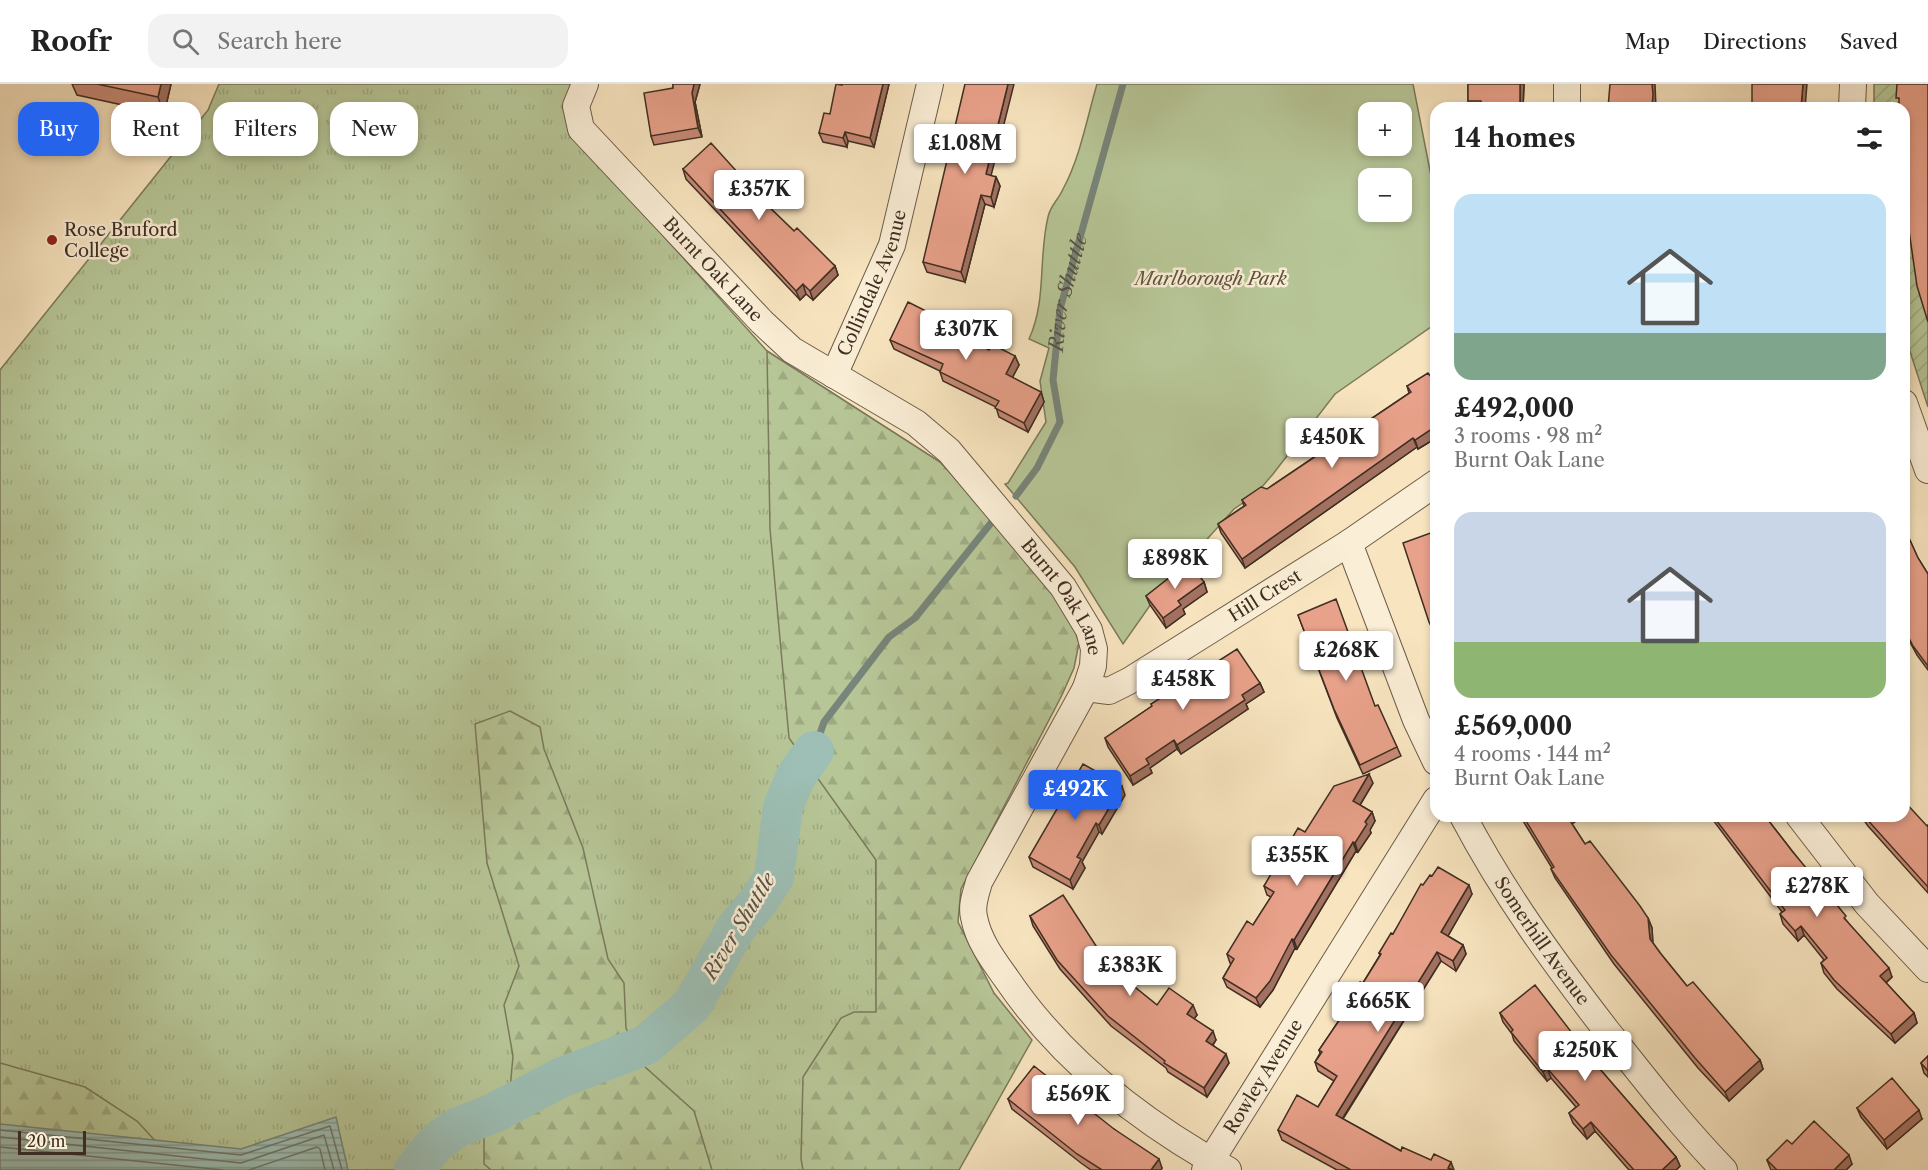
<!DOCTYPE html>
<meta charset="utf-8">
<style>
:root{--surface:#fff;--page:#f2f2f2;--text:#222;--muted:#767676;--line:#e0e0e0;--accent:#2563eb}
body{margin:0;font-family:"Libre Caslon Text",serif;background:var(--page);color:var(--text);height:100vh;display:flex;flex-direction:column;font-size:22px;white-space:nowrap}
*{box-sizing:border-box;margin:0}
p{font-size:20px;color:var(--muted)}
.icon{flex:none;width:33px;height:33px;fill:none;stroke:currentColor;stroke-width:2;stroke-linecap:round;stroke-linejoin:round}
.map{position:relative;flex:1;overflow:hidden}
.details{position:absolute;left:1430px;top:18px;width:480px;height:720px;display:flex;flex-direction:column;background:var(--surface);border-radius:18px;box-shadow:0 3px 9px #0003}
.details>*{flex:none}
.hud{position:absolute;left:18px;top:18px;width:570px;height:54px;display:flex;gap:12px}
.tools{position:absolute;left:1358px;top:18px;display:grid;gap:12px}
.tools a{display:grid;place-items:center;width:54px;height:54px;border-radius:12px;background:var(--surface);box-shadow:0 3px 9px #0003;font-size:30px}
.scale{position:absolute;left:18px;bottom:15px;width:68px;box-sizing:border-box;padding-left:6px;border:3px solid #3f2e21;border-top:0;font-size:16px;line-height:21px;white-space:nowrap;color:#3f2e21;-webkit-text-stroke:4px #faeed6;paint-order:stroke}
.price{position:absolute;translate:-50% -51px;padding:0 14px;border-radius:6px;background:#fff;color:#222;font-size:20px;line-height:39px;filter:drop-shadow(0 2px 3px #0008)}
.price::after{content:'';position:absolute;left:50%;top:36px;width:18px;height:14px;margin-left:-9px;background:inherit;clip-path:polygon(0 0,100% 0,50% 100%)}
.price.current{background:var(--accent);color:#fff}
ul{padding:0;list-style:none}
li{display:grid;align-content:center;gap:12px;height:318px;padding:0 24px}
li span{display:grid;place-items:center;height:186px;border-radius:18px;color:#555}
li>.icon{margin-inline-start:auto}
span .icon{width:108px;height:108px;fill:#fffc;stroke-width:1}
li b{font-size:26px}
h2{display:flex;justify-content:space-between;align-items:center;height:72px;padding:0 24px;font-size:26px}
.pill{padding:0 21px;border-radius:18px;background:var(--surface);box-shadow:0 3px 9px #0003;font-size:21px;line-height:54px}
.pill.current{background:var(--accent);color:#fff}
header{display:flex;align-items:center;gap:36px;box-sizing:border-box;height:84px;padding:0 30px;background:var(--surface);border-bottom:2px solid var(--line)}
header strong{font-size:28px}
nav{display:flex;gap:33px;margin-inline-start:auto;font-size:21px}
.search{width:420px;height:54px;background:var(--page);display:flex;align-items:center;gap:15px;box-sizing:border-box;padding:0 21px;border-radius:18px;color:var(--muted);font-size:22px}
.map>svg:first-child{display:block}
.grass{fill:url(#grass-tufts);stroke:#7b7a5c;stroke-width:1.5}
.forest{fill:url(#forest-firs);stroke:#7b7a5c;stroke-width:1.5}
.park{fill:#b7c697;stroke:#7b7a5c;stroke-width:1.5;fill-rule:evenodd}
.garden{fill:url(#garden-furrows);stroke:#7b7a5c;stroke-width:1.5}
.water{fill:url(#water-rules);stroke:#77857a;stroke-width:1.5}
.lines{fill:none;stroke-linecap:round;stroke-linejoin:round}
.shore{stroke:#6e766b;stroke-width:1.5}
.stream{stroke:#77857a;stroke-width:7}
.river{stroke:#9dbfb5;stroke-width:40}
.minor-casing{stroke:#6d5c49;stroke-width:28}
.minor{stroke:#faeed6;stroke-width:26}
.wall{fill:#c88a77;stroke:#3f2e21;stroke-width:1.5}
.shaded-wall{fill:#a27161;stroke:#3f2e21;stroke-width:1.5}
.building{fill:#e8a18a;stroke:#3f2e21;stroke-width:1.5}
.poi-dot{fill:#8f2418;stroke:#faeed6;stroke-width:2}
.labels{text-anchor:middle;stroke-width:5;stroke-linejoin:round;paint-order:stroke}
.poi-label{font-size:18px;fill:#3f2e21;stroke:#faeed6;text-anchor:start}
.street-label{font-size:18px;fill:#3f2e21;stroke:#faeed6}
.park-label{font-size:18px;font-style:italic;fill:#5d543e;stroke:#faeed6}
.water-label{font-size:20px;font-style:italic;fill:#565246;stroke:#faeed6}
</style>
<header>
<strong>Roofr</strong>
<div class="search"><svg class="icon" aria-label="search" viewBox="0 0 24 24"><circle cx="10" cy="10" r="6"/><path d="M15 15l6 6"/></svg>Search here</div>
<nav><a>Map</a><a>Directions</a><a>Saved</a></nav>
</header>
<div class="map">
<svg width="1928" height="1086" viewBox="0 0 1928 1086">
<defs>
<pattern id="grass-tufts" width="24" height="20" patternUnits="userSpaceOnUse" patternTransform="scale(1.5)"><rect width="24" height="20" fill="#b7c697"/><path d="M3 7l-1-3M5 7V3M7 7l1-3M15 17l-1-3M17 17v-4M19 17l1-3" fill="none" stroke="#9eaa82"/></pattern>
<pattern id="forest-firs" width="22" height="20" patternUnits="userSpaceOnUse" patternTransform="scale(1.5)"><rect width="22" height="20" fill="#b7c697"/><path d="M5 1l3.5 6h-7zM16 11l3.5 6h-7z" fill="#9eaa82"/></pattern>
<pattern id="garden-furrows" width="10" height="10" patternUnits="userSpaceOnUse" patternTransform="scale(1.5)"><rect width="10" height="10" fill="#b7c697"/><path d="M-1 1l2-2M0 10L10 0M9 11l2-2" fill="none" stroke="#9eaa82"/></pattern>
<pattern id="water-rules" width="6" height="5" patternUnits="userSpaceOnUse" patternTransform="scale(1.5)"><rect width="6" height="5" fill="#9dbfb5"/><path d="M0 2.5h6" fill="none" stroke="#819c93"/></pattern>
</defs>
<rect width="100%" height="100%" fill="#f8e5c0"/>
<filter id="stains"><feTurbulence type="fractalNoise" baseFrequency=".00333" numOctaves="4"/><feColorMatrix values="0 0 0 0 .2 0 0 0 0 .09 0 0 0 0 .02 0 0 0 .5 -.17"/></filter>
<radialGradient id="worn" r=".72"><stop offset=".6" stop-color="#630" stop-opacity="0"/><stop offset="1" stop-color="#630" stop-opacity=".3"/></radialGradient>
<path class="grass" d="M219 0H577L570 48 767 267 940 378 875 619 877 1086H0V286L208 26Z"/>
<path class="forest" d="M767 267 940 378 980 420 1057 514 1072 537 1079 559 1074 584 1062 611 961 805 958 838 994 909 1032 956 959 1086H803L801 1075 803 993 841 934 854 928H876V776L789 654 770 445Z
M510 627 540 643 544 665 583 764 608 875 624 899 626 944 644 982 694 1027 712 1086H491L484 1080V1049L509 1017 513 972 504 921 519 882 487 779 475 640Z
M0 979 85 1003 137 1037 182 1086H0Z"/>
<path class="park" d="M1097 0H1413L1435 112V240L1335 310 1273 390 1256 410 1234 425 1158 510 1123 560 1075 483 1005 400 1008 399 1046 338 1040 297 1049 264 1029 255C1047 216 1038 174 1048 133 1050 122 1059 115 1063 105 1080 74 1087 34 1097 0ZM1368 28H1401V62H1368ZM1368 94H1401V128H1368Z"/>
<path class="garden" d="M1874 0H1928V323L1904 249V24H1874Z"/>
<path class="water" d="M336 1033 348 1086H0V1040L241 1065Z"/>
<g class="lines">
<path class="shore" d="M0 1046 241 1071 330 1042 342 1086
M0 1053 241 1079 324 1051 334 1086
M0 1063 223 1086
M249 1086 317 1063 320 1065 325 1086"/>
<g class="stream">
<path id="s1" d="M1016 412 1037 384 1060 338 1053 296 1060 225 1123 0"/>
<path d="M814 667 824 638 889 553 915 534 995 434"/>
</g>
<path class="river" d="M414 1086 435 1060 456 1044 494 1029 560 994 646 961 692 921 736 844 758 818 774 793 783 723 796 692 814 667"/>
<g class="minor-casing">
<g id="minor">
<path id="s2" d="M585 0 576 22 581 45 762 238 792 266 916 339 949 367 1063 503 1089 546 1094 565 1093 582 1086 604 979 798C976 810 971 821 974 833 978 856 993 876 1006 894 1062 977 1141 1038 1228 1086"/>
<path d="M1567 0V24"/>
<path d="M1852 24 1853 0"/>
<path id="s3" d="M834 291 892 161 930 0"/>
<path d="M1904 319 1928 386"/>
<path d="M1349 459 1416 636 1436 678"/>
<path id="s4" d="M1086 604 1109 607 1129 597 1349 459 1436 399"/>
<path id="s5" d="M1463 732C1504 810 1553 877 1607 947 1645 995 1682 1043 1724 1086"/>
<path d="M1799 732 1867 820 1928 885"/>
<path id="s6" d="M1205 1086 1436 716"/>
</g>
</g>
<use href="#minor" class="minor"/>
</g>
<path class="wall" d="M72 0H171L164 30 77 11Z
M673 0H700L695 18 702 53 654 61 651 52 673 4Z
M842 0H889L874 63 848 57 847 63 823 58 819 49 830 30Z
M1468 0H1524L1523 24H1471L1468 17Z
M683 85 767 121 794 147 835 182 838 191 813 216 806 210 800 216 686 95Z
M991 92 996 93 1000 102 994 123 985 120 965 198 927 188 923 178Z
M950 239 953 248 989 266 1015 272 1019 281 1012 294 1041 308 1044 318 1028 348 999 333 996 323 943 297 940 288V287L894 265 890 256Z
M1436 299V354L1418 365 1417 363 1245 484 1221 449 1218 440 1244 422 1242 416 1267 405 1409 309 1407 302Z
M1904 443 1918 474 1928 490V586L1917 571 1904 547Z
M1204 498 1207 508 1183 525 1185 530 1166 544 1150 521 1146 512Z
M1298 531 1375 622 1397 663 1401 672 1363 690 1337 634Z
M1260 599 1264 608 1246 620 1248 625 1181 670 1177 665 1150 684 1152 689 1133 701 1108 663 1105 654 1152 622 1151 620Z
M1373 699 1360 721 1372 728 1375 737 1370 746 1371 749 1358 768 1356 767 1297 865 1295 864 1273 906 1260 923 1227 903 1223 894 1231 880 1230 879 1227 870 1253 841 1271 813 1267 811 1264 802 1305 748Z
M1125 711 1102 750 1099 748 1082 778 1085 784 1073 805 1033 783 1029 773Z
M1520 732H1574L1576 737 1572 740 1585 760 1648 834 1652 844 1653 859 1661 870 1687 902 1760 976 1763 985 1729 1017 1698 984 1614 880 1555 794 1551 785 1552 784Z
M1710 732H1765L1849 840 1892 893 1886 899 1914 929 1917 939 1895 959 1837 905 1824 889 1821 879 1824 876 1804 851 1798 857 1783 840 1780 830 1782 828Z
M1861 732H1904L1927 742 1928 741V809L1868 742Z
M1423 801 1472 810 1448 852 1463 861 1466 870 1456 887 1441 877 1343 1035 1401 1067 1454 1086H1337L1282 1056 1278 1046 1318 1023 1334 997 1318 987 1315 978 1320 969 1319 966 1350 920 1349 917 1363 899 1380 871 1379 869 1393 850Z
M1030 832 1098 865 1106 874 1119 881 1121 889 1131 900 1157 921 1197 931 1194 935 1216 956 1213 961 1229 979 1207 1013 1168 988 1166 984 1111 942 1060 885 1033 842Z
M1500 929 1599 984 1676 1073 1680 1082 1676 1086H1629L1595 1047 1587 1055 1573 1039 1569 1029 1576 1023 1551 994 1547 997 1514 957 1512 950 1503 938Z
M1928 972V993L1924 989 1921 979Z
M1008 1015 1114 1045 1162 1084 1161 1086H1091L1081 1079 1012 1025Z
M1857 1024 1922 1035 1887 1065 1861 1033Z
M1792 1060 1852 1080 1846 1086H1771L1767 1076Z"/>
<path class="shaded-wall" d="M161 0H171L164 30 158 13Z
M694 0H700L695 18 702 53 698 44 692 9Z
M883 0H889L874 63 870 54Z
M1008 0H1014L989 100 986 90Z
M1520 0H1524L1523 24H1520Z
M1652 0H1655L1656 24H1652Z
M1803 0H1807L1805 24H1801Z
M845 48 848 57 847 63 843 54Z
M996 93 1000 102 994 123 991 113Z
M981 111 985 120 965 198 961 188Z
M835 182 838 191 813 216 810 207Z
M803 200 806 210 800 216 796 207Z
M950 239 953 248 947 245Z
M1015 272 1019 281 1009 300 1006 290Z
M1041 308 1044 318 1028 348 1024 339Z
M1436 342V354L1418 365 1415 356Z
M1413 354 1417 363 1245 484 1242 475Z
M1204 498 1207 508 1183 525 1185 530 1166 544 1163 534 1178 517Z
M1260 599 1264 608 1246 620 1248 625 1181 670 1177 661 1242 611Z
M1174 656 1177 665 1150 684 1152 689 1133 701 1130 692 1146 675Z
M1369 690 1373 699 1357 726 1353 717Z
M1122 702 1125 711 1102 750 1099 741Z
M1372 728 1375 737 1370 746 1371 749 1358 768 1355 759 1365 738Z
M1567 732H1574L1576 737 1570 741Z
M1096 739 1099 748 1082 778 1085 784 1073 805 1070 796 1077 773Z
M1353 758 1356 767 1297 865 1294 856Z
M1469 801 1472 810 1445 857 1441 848Z
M1648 834 1652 844 1653 864 1650 855Z
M1801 842 1804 851 1798 857 1795 847Z
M1292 855 1295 864 1273 906 1260 923 1256 914Z
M1463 861 1466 870 1456 887 1453 877Z
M1437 868 1441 877 1339 1040 1336 1031Z
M1889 884 1892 893 1883 901 1880 892Z
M1193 921 1197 931 1190 940 1187 930Z
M1914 929 1917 939 1895 959 1891 950Z
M1213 947 1216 956 1209 966 1206 957Z
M1226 970 1229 979 1207 1013 1204 1004Z
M1760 976 1763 985 1729 1017 1725 1008Z
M1547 984 1551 994 1547 997 1543 988Z
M1919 1026 1922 1035 1887 1065 1884 1056Z
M1591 1038 1595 1047 1587 1055 1583 1045Z
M1849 1071 1852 1080 1846 1086H1834Z
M1676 1073 1680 1082 1676 1086H1662Z
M1159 1075 1162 1084 1161 1086H1151Z
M1451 1078 1454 1086H1449L1448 1084Z"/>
<path class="building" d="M97 0H161L158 13Z
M673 0H694L692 9 698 44 651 52 644 9 673 4Z
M836 0 842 1V0H883L870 54 845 48 843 54 819 49 824 29 830 30Z
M965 0H1008L986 90 996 93 991 113 981 111 961 188 923 178Z
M1468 0H1520V24H1481V17H1468Z
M1610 0H1652L1653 10 1652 24H1608Z
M1752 0H1803L1801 24H1752Z
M1897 0H1928V238L1917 202 1904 112V24H1899V14H1896Z
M711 59 767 121 794 147 797 144 835 182 810 207 803 200 796 207 683 85Z
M908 218 950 239 947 245 989 266 992 260 1015 272 1006 290 1041 308 1024 339 995 324 999 317 940 288 943 280 890 256Z
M1428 289 1436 299V342L1415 356 1413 354 1242 475 1218 440 1246 421 1242 416 1261 403 1267 405 1411 308 1407 302Z
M1904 443 1918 474 1928 490V582L1913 562 1904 544Z
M1436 447V553L1429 538 1403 459Z
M1189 478 1204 498 1178 517 1181 521 1163 534 1146 512Z
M1336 515 1375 622 1378 621 1397 663 1360 681 1334 625 1298 531Z
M1237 565 1260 599 1242 611 1245 616 1177 661 1174 656 1146 675 1149 680 1130 692 1105 654 1152 622 1151 620Z
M1083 680 1122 702 1099 741 1096 739 1077 773 1081 775 1070 796 1029 773Z
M1369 690 1353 717 1372 728 1365 738 1367 740 1355 759 1353 758 1294 856 1292 855 1270 897 1256 914 1223 894 1234 875 1227 870 1247 837 1253 841 1274 808 1264 802 1298 744 1305 748 1334 702Z
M1904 717 1927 742 1928 741V803L1864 732H1904Z
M1523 732H1567L1585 760 1590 757 1640 822 1648 834 1650 855 1661 870 1687 902 1693 898 1760 976 1725 1008 1695 974 1611 871 1551 785 1554 783Z
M1713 732H1765L1792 767 1846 832 1844 834 1889 884 1880 892 1914 929 1891 950 1834 896 1821 879 1827 874 1801 842 1795 847 1780 830 1785 826Z
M1438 783 1469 801 1441 848 1463 861 1453 877 1437 868 1336 1031 1401 1067 1402 1063 1431 1076 1434 1070 1451 1078 1448 1084 1453 1086H1351L1278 1046 1297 1011 1318 1023 1337 992 1315 978 1322 968 1319 966 1351 919 1349 917 1360 898 1363 899 1381 870 1379 869 1391 849 1393 850 1421 800 1423 801 1430 791 1432 792Z
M1063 811 1098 865 1106 874 1115 872 1119 887 1131 900 1157 921 1169 904 1193 921 1187 930 1213 947 1206 957 1226 970 1204 1004 1164 979 1165 977 1108 932 1057 876 1030 832Z
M1535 901 1599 984 1676 1073 1662 1086H1634L1591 1038 1583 1045 1569 1029 1579 1021 1547 984 1543 988 1511 948 1513 946 1500 929Z
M1928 972V987L1921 979Z
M1034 982 1114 1045 1159 1075 1151 1086H1102L1077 1070 1008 1015Z
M1892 994 1919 1026 1884 1056 1857 1024Z
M1814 1037 1849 1071 1834 1086H1777L1767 1076 1787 1056 1792 1060Z"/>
<circle class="poi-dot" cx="52" cy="156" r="6"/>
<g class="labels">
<g class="poi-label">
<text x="64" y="152">Rose Bruford<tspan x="64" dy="21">College</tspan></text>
</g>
<g class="street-label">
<text dy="6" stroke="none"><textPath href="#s2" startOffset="240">Burnt Oak Lane</textPath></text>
<text dy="6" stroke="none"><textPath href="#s3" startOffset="100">Collindale Avenue</textPath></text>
<text dy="6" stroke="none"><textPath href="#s4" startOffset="206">Hill Crest</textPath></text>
<text dy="6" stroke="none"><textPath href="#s2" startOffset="726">Burnt Oak Lane</textPath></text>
<text dy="6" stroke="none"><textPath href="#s5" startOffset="148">Somerhill Avenue</textPath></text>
<text dy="6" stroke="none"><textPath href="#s6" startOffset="110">Rowley Avenue</textPath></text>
</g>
<g class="park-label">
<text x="1211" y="201">Marlborough Park</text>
</g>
<g class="water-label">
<text dy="7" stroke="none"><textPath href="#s1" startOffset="218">River Shuttle</textPath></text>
<text transform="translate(739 842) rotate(-59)" y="7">River Shuttle</text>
</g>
</g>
<rect width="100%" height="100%" filter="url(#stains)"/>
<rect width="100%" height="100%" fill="url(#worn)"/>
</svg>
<div class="tools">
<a>+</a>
<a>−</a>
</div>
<div class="scale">20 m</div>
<b class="price" style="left:965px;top:91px">£1.08M</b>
<b class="price" style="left:759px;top:137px">£357K</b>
<b class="price" style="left:966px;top:277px">£307K</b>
<b class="price" style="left:1332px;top:385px">£450K</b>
<b class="price" style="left:1175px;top:506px">£898K</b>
<b class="price" style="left:1346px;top:598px">£268K</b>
<b class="price" style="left:1183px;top:627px">£458K</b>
<b class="price current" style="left:1075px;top:737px">£492K</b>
<b class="price" style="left:1297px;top:803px">£355K</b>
<b class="price" style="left:1817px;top:834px">£278K</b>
<b class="price" style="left:1130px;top:913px">£383K</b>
<b class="price" style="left:1378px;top:949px">£665K</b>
<b class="price" style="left:1585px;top:998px">£250K</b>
<b class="price" style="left:1078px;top:1042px">£569K</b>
<div class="hud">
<a class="pill current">Buy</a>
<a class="pill">Rent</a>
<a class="pill">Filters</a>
<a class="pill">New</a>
</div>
<section class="details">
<h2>14 homes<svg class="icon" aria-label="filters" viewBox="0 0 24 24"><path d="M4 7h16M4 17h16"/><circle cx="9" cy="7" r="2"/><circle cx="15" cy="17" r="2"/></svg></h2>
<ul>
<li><span style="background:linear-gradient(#bfe0f5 75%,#7fa58c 0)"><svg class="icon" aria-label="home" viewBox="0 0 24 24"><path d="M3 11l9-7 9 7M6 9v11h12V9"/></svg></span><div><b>£492,000</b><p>3 rooms · 98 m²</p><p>Burnt Oak Lane</p></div></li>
<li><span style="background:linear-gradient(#c9d6e8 70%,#8fb573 0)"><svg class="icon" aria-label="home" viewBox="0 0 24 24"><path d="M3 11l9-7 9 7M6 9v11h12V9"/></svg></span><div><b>£569,000</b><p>4 rooms · 144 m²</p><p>Burnt Oak Lane</p></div></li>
</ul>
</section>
</div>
